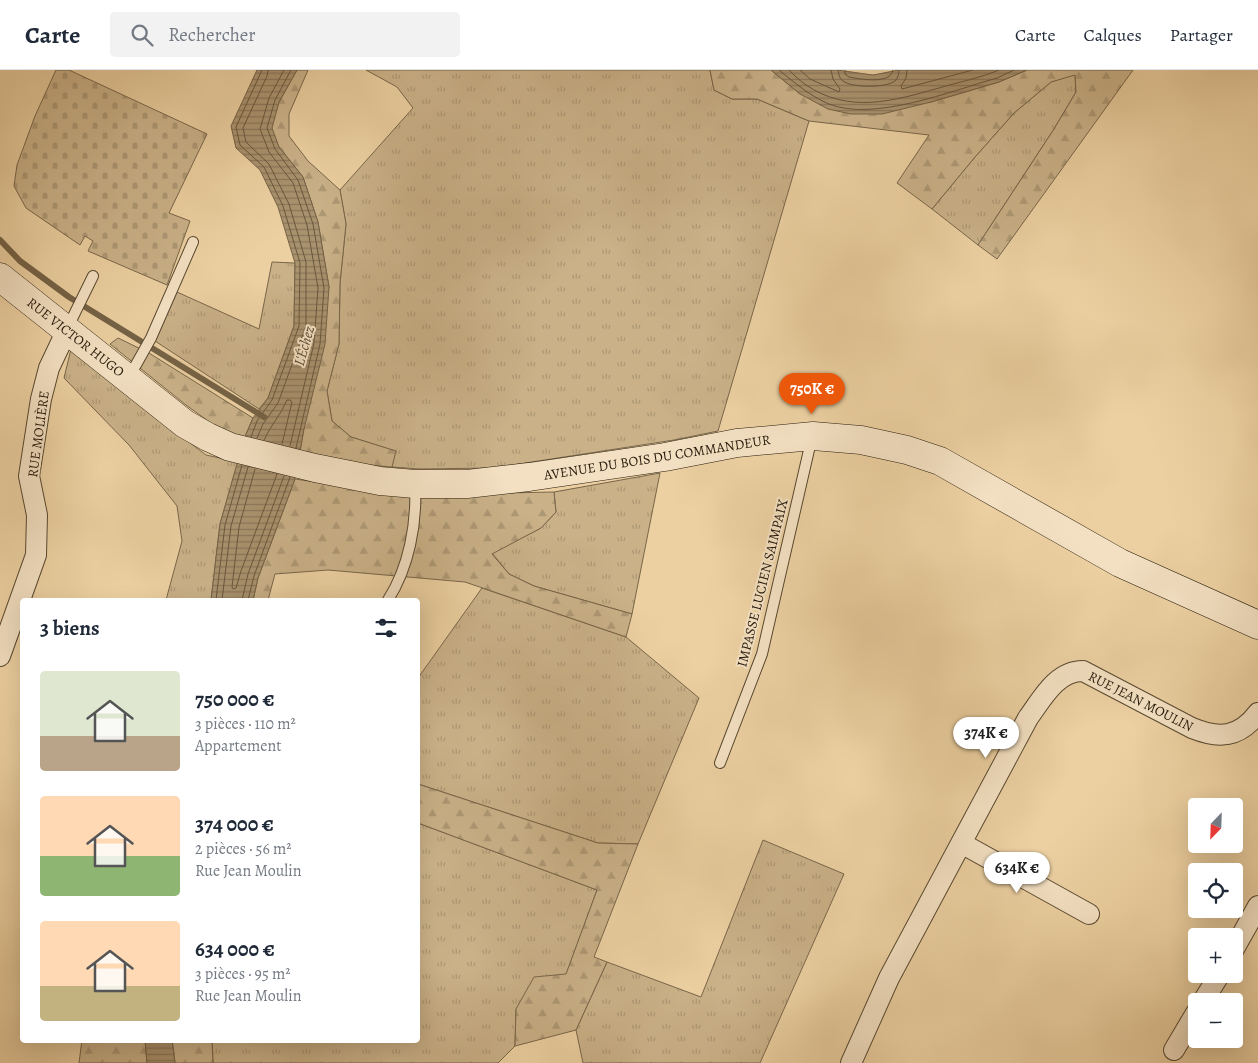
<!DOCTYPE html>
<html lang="fr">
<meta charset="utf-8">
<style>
:root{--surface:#fff;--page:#f2f2f3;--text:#1f2937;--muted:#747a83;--line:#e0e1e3;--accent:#ea580c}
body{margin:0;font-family:Alegreya,serif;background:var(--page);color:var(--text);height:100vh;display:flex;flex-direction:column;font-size:19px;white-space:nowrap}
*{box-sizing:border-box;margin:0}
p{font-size:16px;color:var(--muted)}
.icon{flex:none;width:28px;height:28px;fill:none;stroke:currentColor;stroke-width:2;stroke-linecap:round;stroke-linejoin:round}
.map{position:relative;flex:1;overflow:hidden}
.details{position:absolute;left:20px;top:528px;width:400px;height:445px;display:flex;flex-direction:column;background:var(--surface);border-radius:5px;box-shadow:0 5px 20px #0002}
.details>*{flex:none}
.needle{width:32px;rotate:203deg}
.tools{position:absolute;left:1188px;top:728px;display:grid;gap:10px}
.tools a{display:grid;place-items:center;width:55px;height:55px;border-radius:5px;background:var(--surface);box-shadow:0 5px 20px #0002;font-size:25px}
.price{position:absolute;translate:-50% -42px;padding:0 11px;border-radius:18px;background:#fff;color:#222;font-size:16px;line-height:32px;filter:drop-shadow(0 1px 2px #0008)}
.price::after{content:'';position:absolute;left:50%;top:30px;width:15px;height:11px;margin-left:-8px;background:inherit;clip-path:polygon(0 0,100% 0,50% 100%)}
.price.on{background:var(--accent);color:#fff}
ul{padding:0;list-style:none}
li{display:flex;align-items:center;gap:15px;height:125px;padding:0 20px}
li span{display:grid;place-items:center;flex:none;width:140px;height:100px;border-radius:5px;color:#555}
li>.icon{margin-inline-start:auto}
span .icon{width:60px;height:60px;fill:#fffc;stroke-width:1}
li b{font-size:21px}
h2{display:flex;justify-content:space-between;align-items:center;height:60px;padding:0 20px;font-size:21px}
header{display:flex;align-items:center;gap:30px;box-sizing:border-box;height:70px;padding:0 25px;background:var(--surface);border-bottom:1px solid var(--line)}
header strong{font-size:24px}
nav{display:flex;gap:28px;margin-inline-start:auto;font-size:18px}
.search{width:350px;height:45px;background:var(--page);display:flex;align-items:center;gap:12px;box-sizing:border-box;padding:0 18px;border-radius:5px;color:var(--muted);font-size:19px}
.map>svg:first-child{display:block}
.grass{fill:url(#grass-tufts);stroke:#78664a}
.forest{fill:url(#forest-firs);stroke:#78664a}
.cemetery{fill:url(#cemetery-stones);stroke:#78664a}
.water{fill:url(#water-rules);stroke:#756246}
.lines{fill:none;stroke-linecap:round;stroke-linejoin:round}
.shore{stroke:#68563c;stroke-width:1}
.stream{stroke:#756246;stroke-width:6}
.service-casing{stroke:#584830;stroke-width:12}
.minor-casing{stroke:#584830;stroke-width:22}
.secondary-casing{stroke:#261a0b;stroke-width:29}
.service{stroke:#f3e0c2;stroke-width:10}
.minor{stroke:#f3e0c2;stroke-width:20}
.secondary{stroke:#f3e0c2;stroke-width:28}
.labels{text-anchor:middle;stroke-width:4;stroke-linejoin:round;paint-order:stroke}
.street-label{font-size:14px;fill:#261a0b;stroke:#f3e0c2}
.water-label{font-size:15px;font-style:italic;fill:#5a4a33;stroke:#f3e0c2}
</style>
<header>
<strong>Carte</strong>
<div class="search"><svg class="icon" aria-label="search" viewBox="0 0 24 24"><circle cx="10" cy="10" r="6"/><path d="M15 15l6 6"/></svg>Rechercher</div>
<nav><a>Carte</a><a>Calques</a><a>Partager</a></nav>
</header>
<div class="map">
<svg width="1258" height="993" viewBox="0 0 1258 993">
<defs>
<pattern id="grass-tufts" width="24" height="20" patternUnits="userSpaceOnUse" patternTransform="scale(1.25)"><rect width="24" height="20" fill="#cab188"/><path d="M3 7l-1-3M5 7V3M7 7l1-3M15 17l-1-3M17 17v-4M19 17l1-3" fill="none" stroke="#ad9874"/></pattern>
<pattern id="forest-firs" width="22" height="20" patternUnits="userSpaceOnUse" patternTransform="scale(1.25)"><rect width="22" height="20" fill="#cab188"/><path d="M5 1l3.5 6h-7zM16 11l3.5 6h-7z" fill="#ad9874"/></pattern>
<pattern id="cemetery-stones" width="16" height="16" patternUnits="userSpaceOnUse" patternTransform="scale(1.25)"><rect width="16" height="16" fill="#cab188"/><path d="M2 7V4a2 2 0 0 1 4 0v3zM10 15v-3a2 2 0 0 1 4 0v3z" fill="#ad9874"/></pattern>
<pattern id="water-rules" width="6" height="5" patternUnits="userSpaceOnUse" patternTransform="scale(1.25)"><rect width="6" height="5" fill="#a9926e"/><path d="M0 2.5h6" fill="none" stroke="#897659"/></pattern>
</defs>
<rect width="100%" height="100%" fill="#ecd0a1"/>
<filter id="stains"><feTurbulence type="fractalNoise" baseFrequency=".004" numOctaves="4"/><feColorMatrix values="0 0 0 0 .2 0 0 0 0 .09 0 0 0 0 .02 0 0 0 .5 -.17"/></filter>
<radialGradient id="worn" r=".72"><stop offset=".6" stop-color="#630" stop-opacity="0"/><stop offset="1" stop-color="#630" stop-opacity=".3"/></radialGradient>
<path class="grass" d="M366 0H710L714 20 732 29H757L809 51 718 361 674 370 493 398 420 399 392 397 395 381 351 367 332 351 327 321 339 274 340 213 346 154 340 120 413 38 397 17Z
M1075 4 1076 22 1054 59 978 175 932 139 975 87 1014 43 1051 12Z
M272 192 295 193 294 256 268 328 259 339 155 271 177 222 259 259Z
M72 275 131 328 206 385 238 392 220 454 211 530H166L182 471 177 436 129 375 64 308Z
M660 403 632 544 534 516 509 504 492 483 541 458 556 442 554 422Z
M482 518 626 567 699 628 638 774 598 773 418 714V608Z
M418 753 597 820 566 905 516 939 515 976 498 993H213L212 970H418Z
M763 770 844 804 760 993H583L576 960 607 892 701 927Z"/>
<path class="forest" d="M297 0H308L289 44V66L308 91 340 120 346 154 340 213 339 274 327 321 332 351 351 367 396 381 392 397 357 394 300 381 329 217 318 152 303 107 279 77 271 58 279 32Z
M710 0H771L800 24 931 32 999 12 1027 0H1133L997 189 978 175 1054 59 1076 22 1075 5 1051 12 1014 43 975 87 932 139 897 113 929 65 809 51 757 29H732L714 20Z
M118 268 149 283 253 348 244 369 229 366 186 335 110 274Z
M295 409 402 425 554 422 556 442 541 458 492 484 509 504 534 516 632 544 626 567 465 512 328 500 275 504 268 530H253L258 508Z
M418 714 598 773 638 774 594 887 607 892 576 960 515 976 516 939 534 907 566 904 597 820 418 753Z
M82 970H145L147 993H79Z
M172 970H212L213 993H175Z"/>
<path class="cemetery" d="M56 0H69L207 64 169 143 190 151 167 215 88 181 93 171 85 166 80 175 26 138 14 116 17 95 35 46Z"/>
<path class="water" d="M257 0H297L279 32 272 58 279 77 303 107 318 152 329 217 325 274 304 359 295 409 258 508 253 530H211L220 454 244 369 253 348 268 328 294 256 295 193 278 137 260 100 236 78 231 56Z
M771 0H837L873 5 899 0H1027L999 12 931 32 882 44H851L828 39 800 24Z
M145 970H172L175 993H147Z"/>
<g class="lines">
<path class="shore" d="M284 0 269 28 260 59 269 82 293 113 307 155 318 218 314 273 290 376
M291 0 275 30 267 58 275 79 298 110 313 154 324 218 320 274 296 378
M779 0C795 13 810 26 829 34 874 52 951 21 997 8L1014 0
M789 0C794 5 800 11 806 15 849 44 893 31 939 18 959 12 980 8 999 0
M800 0 810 9 839 22 840 19 833 9 831 0
M838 0C839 4 839 8 843 11 852 18 886 18 895 11 898 8 899 4 899 0
M845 0V4L849 7C859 9 891 15 893 0
M907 0 906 8 901 16 902 19 973 0
M251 367 257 351 272 330 299 256 300 193 283 136 264 97 240 75 236 57 262 0
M257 368 263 354 278 333 306 256V192L289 134 269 94 246 72 243 58 267 6 268 0
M264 370C270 356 281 345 287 330H290L292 332 282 374
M255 399 239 457 232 517 233 519 236 518 241 501 277 404
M216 530 225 455 242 395
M222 530 231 456 248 397
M242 530 248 504 284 406
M248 530 254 506 290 407"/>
<path class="stream" d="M0 170 20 191 69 227 264 347"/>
<g class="service-casing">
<path id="service" d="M67 259 93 206
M128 309 151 268 193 172
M388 530C409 497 417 454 415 415
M720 693 762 584 812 367"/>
</g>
<g class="minor-casing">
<path id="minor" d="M0 586 36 485 37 445 29 406 41 329 49 298 67 260
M961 773 1089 844
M1234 879 1258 836
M1203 931 1220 904
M1174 980 1196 943
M851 993 889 908 1028 648C1042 629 1056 601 1083 601L1192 658C1219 669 1239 668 1258 643"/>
</g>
<g class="secondary-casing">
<path id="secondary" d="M0 207 185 354 208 367 230 377 315 398 380 411 415 414H467L529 407 665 387 737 373 813 366 861 370 907 380 940 391 1120 493 1258 555"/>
</g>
<use href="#service" class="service"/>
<use href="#minor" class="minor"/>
<use href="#secondary" class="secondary"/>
</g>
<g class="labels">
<g class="street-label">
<text transform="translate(76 267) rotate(38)" y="5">RUE VICTOR HUGO</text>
<text transform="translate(38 364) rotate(-82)" y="5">RUE MOLIÈRE</text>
<text transform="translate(657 387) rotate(-9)" y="5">AVENUE DU BOIS DU COMMANDEUR</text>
<text transform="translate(762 513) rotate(-76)" y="5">IMPASSE LUCIEN SAIMPAIX</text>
<text transform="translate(1141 631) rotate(27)" y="5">RUE JEAN MOULIN</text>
</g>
<g class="water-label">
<text transform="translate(304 276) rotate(-74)" y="5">L'Échez</text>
</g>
</g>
<rect width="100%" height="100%" filter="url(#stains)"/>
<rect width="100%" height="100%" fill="url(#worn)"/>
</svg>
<div class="tools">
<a><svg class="needle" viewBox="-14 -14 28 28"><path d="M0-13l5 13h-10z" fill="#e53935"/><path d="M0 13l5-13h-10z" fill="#747a83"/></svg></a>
<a><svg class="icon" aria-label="locate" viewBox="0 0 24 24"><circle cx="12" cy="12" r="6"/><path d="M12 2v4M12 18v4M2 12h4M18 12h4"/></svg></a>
<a>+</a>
<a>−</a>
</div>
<b class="price on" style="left:812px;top:345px">750K €</b>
<b class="price" style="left:986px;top:689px">374K €</b>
<b class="price" style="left:1017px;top:824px">634K €</b>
<section class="details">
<h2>3 biens<svg class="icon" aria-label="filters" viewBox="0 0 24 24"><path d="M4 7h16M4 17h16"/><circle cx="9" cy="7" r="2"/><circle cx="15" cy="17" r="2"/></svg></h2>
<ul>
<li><span style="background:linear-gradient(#dfe7d0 65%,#b9a48a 0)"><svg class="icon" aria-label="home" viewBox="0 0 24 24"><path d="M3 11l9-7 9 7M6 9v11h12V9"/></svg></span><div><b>750 000 €</b><p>3 pièces · 110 m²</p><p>Appartement</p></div></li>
<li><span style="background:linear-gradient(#ffd9b3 60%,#8fb573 0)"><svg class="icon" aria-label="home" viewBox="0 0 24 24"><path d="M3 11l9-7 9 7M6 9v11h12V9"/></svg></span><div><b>374 000 €</b><p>2 pièces · 56 m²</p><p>Rue Jean Moulin</p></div></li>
<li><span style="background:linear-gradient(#ffd9b3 65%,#c2b280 0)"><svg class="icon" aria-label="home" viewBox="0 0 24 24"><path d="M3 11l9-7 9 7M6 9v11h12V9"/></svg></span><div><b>634 000 €</b><p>3 pièces · 95 m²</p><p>Rue Jean Moulin</p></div></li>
</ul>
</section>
</div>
